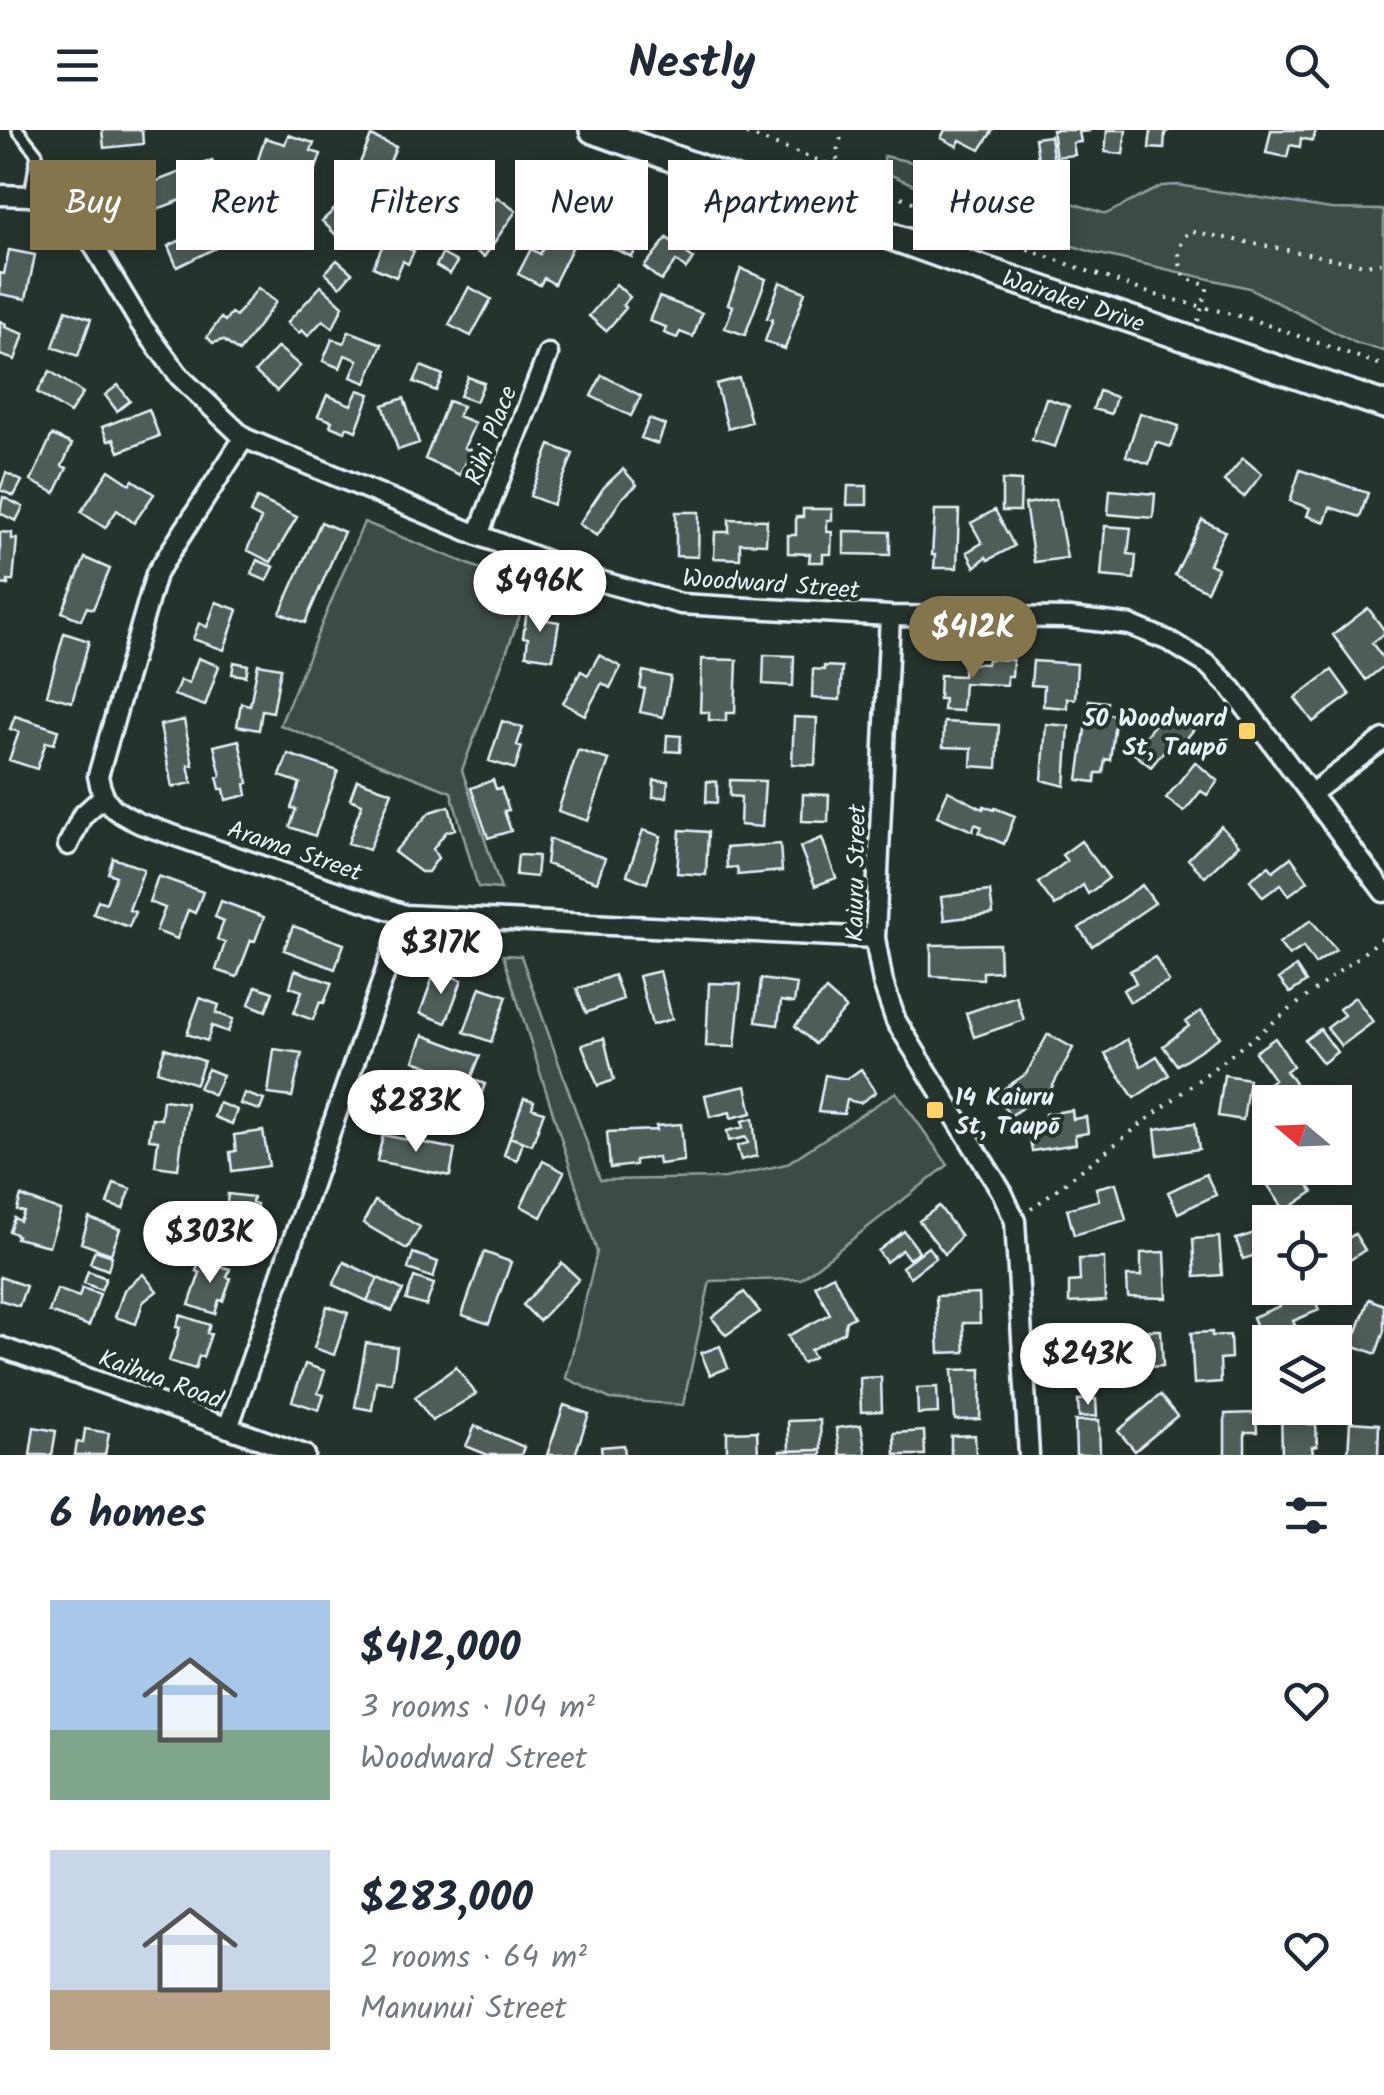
<!DOCTYPE html>
<meta charset="utf-8">
<style>
:root{--surface:#fff;--page:#f2f2f3;--text:#1f2937;--muted:#747a83;--accent:#84754c}
body{margin:0;font-family:Kalam,sans-serif;background:var(--page);color:var(--text);height:100vh;display:flex;flex-direction:column;font-size:38px;white-space:nowrap}
*{box-sizing:border-box;margin:0}
p{font-size:32px;color:var(--muted)}
.icon{flex:none;width:55px;height:55px;fill:none;stroke:currentColor;stroke-width:2;stroke-linecap:round;stroke-linejoin:round}
.map{position:relative;height:1325px;overflow:hidden}
.details{display:flex;flex-direction:column;background:var(--surface);flex:1}
.details>*{flex:none}
.top-card{position:absolute;left:30px;top:30px;width:1325px;height:90px;display:flex;gap:20px}
.needle{width:65px;rotate:289deg}
.tools{position:absolute;left:1252px;top:955px;display:grid;gap:20px}
.tools a{display:grid;place-items:center;width:100px;height:100px;border-radius:0px;background:var(--surface);box-shadow:0 5px 15px #0003;font-size:50px}
.price{position:absolute;translate:-50% -85px;padding:0 22px;border-radius:35px;background:#fff;color:#222;font-size:32px;line-height:65px;filter:drop-shadow(0 2px 5px #0008)}
.price::after{content:'';position:absolute;left:50%;top:60px;width:30px;height:22px;margin-left:-15px;background:inherit;clip-path:polygon(0 0,100% 0,50% 100%)}
.price.on{background:var(--accent);color:#fff}
ul{padding:0;list-style:none}
li{display:flex;align-items:center;gap:30px;height:250px;padding:0 50px}
li span{display:grid;place-items:center;flex:none;width:280px;height:200px;border-radius:0px;color:#555}
li>.icon{margin-inline-start:auto}
span .icon{width:120px;height:120px;fill:#fffc;stroke-width:1}
li b{font-size:42px}
h2{display:flex;justify-content:space-between;align-items:center;height:120px;padding:0 50px;font-size:42px}
.pill{padding:0 35px;border-radius:0px;background:var(--surface);box-shadow:0 5px 15px #0003;font-size:35px;line-height:90px}
.pill.on{background:var(--accent);color:#fff}
header{display:flex;justify-content:space-between;align-items:center;height:130px;padding:0 50px;background:var(--surface);font-size:45px;font-weight:700}
.map>svg:first-child{display:block}
.green{fill:#3e4b47;stroke:#939ea0;stroke-width:2.5}
.building{fill:#505c59;stroke:#e8f1f8;stroke-width:2.5}
.lines{fill:none;stroke-linecap:round;stroke-linejoin:round}
.lane-casing{stroke:#e8f1f8;stroke-width:16}
.street-casing{stroke:#e8f1f8;stroke-width:25}
.secondary-casing{stroke:#e8f1f8;stroke-width:32}
.path{stroke:#e8f1f8;stroke-width:4;stroke-dasharray:2.5 8;stroke-linecap:butt}
.lane{stroke:#26332d;stroke-width:9}
.street{stroke:#26332d;stroke-width:18}
.secondary{stroke:#26332d;stroke-width:25}
.poi-dot{fill:#ffd166;stroke:#26332d;stroke-width:4}
.labels{text-anchor:middle;stroke-width:8;stroke-linejoin:round;paint-order:stroke}
.street-label{font-size:25px;fill:#e8f1f8;stroke:#26332d}
.poi-label{font-size:25px;font-weight:bold;fill:#e8f1f8;stroke:#26332d;text-anchor:end}
</style>
<header><svg class="icon" aria-label="menu" viewBox="0 0 24 24"><path d="M4 6h16M4 12h16M4 18h16"/></svg>Nestly<svg class="icon" aria-label="search" viewBox="0 0 24 24"><circle cx="10" cy="10" r="6"/><path d="M15 15l6 6"/></svg></header>
<div class="map">
<svg width="1384" height="1325" viewBox="0 0 1384 1325">
<rect width="100%" height="100%" fill="#26332d"/>
<filter id="ink" filterUnits="userSpaceOnUse"><feTurbulence type="fractalNoise" baseFrequency=".01" numOctaves="2"/><feDisplacementMap in="SourceGraphic" scale="20" xChannelSelector="R" yChannelSelector="G"/><feConvolveMatrix kernelMatrix="1 2 1 2 8 2 1 2 1" color-interpolation-filters="sRGB"/></filter>
<g filter="url(#ink)">
<path class="green" d="M884 26 1016 55 1106 84 1162 56 1178 55 1331 79 1384 80V221L1356 213 1249 158 1095 123 1009 96 884 42Z
M364 392 530 459 462 640 501 759 478 757 451 662 280 595Z
M503 825 521 826 600 1050 725 1048 786 1034 896 962 948 1035 801 1149 710 1151 683 1275 610 1269 566 1248 597 1122Z"/>
<path class="building" d="M102 0H142L143 14 104 18Z
M945 0H993L980 20 960 10 957 16 941 8Z
M1052 0H1089V1L1079 2 1081 12 1073 13 1075 25 1056 27Z
M1107 0H1126L1123 24 1105 22Z
M1151 0H1170L1165 3 1164 19 1149 18Z
M1271 0H1316L1313 11 1301 8 1300 17 1290 15 1287 27 1266 23Z
M288 5 314 13 311 21 321 24 312 50 295 45 293 49 281 45 282 41 257 33 265 8 285 14Z
M371 6 396 17 379 58 358 49 362 40 358 38Z
M1050 6 1055 40 1040 43 1035 8Z
M212 30 221 55 134 88 125 63Z
M497 67 516 81 484 127 465 114Z
M551 67 577 76 570 95 545 86Z
M342 72 363 95 344 113 322 91Z
M213 95 222 115 177 137 168 116Z
M391 97 414 107 409 119 414 121 408 134 403 131 396 147 373 137Z
M553 98 576 110 554 154 544 148 540 155 518 144 531 119 540 124Z
M613 100 639 113 632 127 606 115Z
M667 108 694 129 686 139 676 131 661 151 644 137Z
M9 120 35 125 26 169 0 164V143L4 144Z
M442 124 457 132 450 144 436 136Z
M337 130 352 143 340 157 325 143Z
M741 139 766 149 745 205 725 198 733 176 728 174Z
M780 152 805 162 785 219 765 211 773 189 767 188Z
M616 154 630 167 623 175 626 178 606 201 589 186Z
M321 156 343 176 333 198 323 190 308 206 302 200 299 203 287 193Z
M469 157 491 169 471 206 449 195Z
M258 158 276 172 239 222 223 210 213 213 207 207 221 188 225 191 231 183 236 186Z
M659 167 702 183 693 207 680 202 677 208 664 203 666 197 649 191Z
M66 180 91 189 78 226 53 217Z
M0 191 6 194 5 197 24 204 15 230 0 225Z
M349 201 382 214 366 253 351 247 358 230 345 225 340 238 323 231 332 209 344 213Z
M278 217 300 236 277 261 255 242Z
M421 236 443 245 436 261 414 252Z
M50 241 83 263 70 283 37 262Z
M602 245 641 266 631 286 591 266Z
M468 247 484 253 476 272 460 266Z
M739 248 751 292 728 299 716 254Z
M118 255 130 271 117 281 105 265Z
M358 260 370 264 356 301 347 297 345 302 330 296 332 291 318 286 327 265 351 275Z
M1099 261 1116 267 1111 284 1093 279Z
M404 268 419 313 398 320 383 275Z
M1046 268 1069 276 1055 317 1032 310Z
M448 271 463 276 458 286 475 293 464 318 470 320 460 345 425 329Z
M149 279 159 306 119 322 114 309 108 311 102 297Z
M1140 283 1179 296 1171 317 1156 312 1149 334 1126 326Z
M649 289 665 295 658 314 641 308Z
M52 305 72 314 62 336 67 338 55 363 31 351Z
M550 315 573 324 553 375 530 366Z
M1243 328 1262 344 1244 367 1224 351Z
M623 339 637 355 622 368 597 406 579 394 604 357Z
M109 340 130 354 133 350 154 364 134 393 117 380 105 398 81 382Z
M1300 340 1368 363 1360 387 1330 377 1325 392 1307 386 1310 378 1290 371Z
M6 343 22 351 14 366 0 360Z
M1002 350 1021 351 1020 381H1002Z
M848 356H867V375H847Z
M1110 360 1155 364 1153 388 1108 384Z
M3 367 23 377 16 391 0 383Z
M257 368 297 387 271 432 247 420 261 389 250 383Z
M1056 369 1067 428 1034 432 1025 374Z
M803 379H832V390H827V402H832L831 424H823V432H809L810 424 788 423V405H796V387H803Z
M935 380H959L957 438H934L935 425H932Z
M995 380 1014 416 988 430 986 427 975 437 967 422 982 413 971 393Z
M676 382H699L698 427 676 426Z
M729 389 767 390 766 414 740 413V429L714 428 715 402H729Z
M1202 390 1225 401 1209 434 1218 438 1207 461 1175 445Z
M321 392 344 402 305 493 280 483Z
M1105 396 1131 398 1128 424 1136 425 1134 449 1101 446Z
M844 401 890 402V425L844 424Z
M0 402 12 403V409H17L13 451H8V455L0 454Z
M85 428 110 439 93 479 87 477 81 490 62 482Z
M257 430 274 437 267 451 251 444Z
M216 472 238 480 224 520 193 509 199 493 207 497Z
M1368 478 1384 500V504L1372 513 1384 530V536L1366 550 1333 505Z
M527 481 548 484 547 490 559 492 553 529 526 525 528 508 523 507Z
M64 503 89 511 72 572 47 565Z
M599 525 621 537 610 558 602 553 585 585 563 573 581 541 588 545Z
M764 525 794 526 793 556 763 554Z
M198 528 219 536 205 576 174 565 180 550 189 553Z
M702 529 737 530 735 583H726V591L709 590V582H700Z
M988 529 1013 530 1012 546H1007V555L964 553 962 581 943 580 944 569H939L940 545 963 546 964 533 987 534Z
M1033 531 1077 534 1075 569 1067 568V578L1043 576 1044 556 1031 555Z
M234 532 248 535 246 546 232 544Z
M258 534 281 538 273 582 262 580 259 600 237 596 241 573 250 575Z
M824 536 842 537 840 570 812 568 813 539 824 540Z
M1332 540 1350 565 1313 592 1295 568Z
M643 541 671 547 663 587 640 582 645 559 640 558Z
M1089 570 1107 572 1106 584 1116 585 1110 630 1105 629 1103 643H1096L1095 652 1078 650Z
M1169 577 1195 598 1179 618 1171 612 1151 637 1132 622Z
M15 586 58 600 54 614 46 612 37 639 9 630 19 602 10 599Z
M794 587 817 588 815 635 792 634Z
M184 590 193 635H188L192 653 172 657 160 595Z
M502 591 523 598 517 615 522 617 515 639 489 631Z
M944 592 999 595 997 638 971 636 972 618 943 617Z
M1046 594 1069 596 1065 656 1042 650Z
M667 605 681 606 680 622 666 621Z
M239 610 248 653 245 654 247 665 226 670 224 659H220L217 647 221 646 214 616Z
M578 620 609 630 588 691 558 681Z
M288 624 338 641 315 706 290 697 296 679 291 678 300 653 280 646Z
M1195 632 1218 651 1207 665 1201 661 1184 682 1166 668Z
M357 650 392 662 369 720 348 713 362 674 350 669Z
M493 650 496 659 501 658 509 680 504 681 511 701 488 708 471 658Z
M654 650 668 651 667 667H653Z
M730 650 765 651 762 697 740 695 741 667 730 666Z
M707 651 717 652V673L706 672Z
M948 661 983 679 984 676 994 680 995 678 1015 686 1004 714 979 703 982 697 975 694 973 701 937 686Z
M803 664 829 665 828 692 802 691Z
M449 676 455 699 446 702 433 719 438 728 428 742H421L394 722 430 682Z
M1221 696 1239 715 1205 747 1188 729Z
M643 700 661 706 647 753 627 745Z
M680 700 708 702 706 745 677 743Z
M822 708 836 748 815 756 800 717Z
M549 709 605 728 597 752 546 734Z
M1081 711 1109 748 1088 764 1083 755 1055 776 1038 753 1067 731 1062 725Z
M780 714 782 741 738 745 737 737 727 738 726 718Z
M518 725 538 726 536 747 516 745Z
M1291 727 1308 751 1289 765 1281 754 1263 767 1250 750 1269 736 1273 741Z
M113 728 144 739 129 780 135 782 129 797 93 784 98 770 106 773 116 746 108 743Z
M158 746 203 762 195 783 188 780 177 809 156 801 165 778 149 772Z
M1142 755 1155 773 1092 816 1079 798Z
M990 761 993 784 944 790 941 767Z
M221 771 264 787 255 811 251 810 237 847 216 840 225 813 217 809 224 791 215 787Z
M1311 790 1336 820 1315 834 1303 817 1289 826 1279 813Z
M293 796 344 814 335 839 284 820Z
M999 814 1000 841 983 842V849L931 846V815Z
M1155 827 1169 852 1130 872 1123 860 1136 853 1130 841Z
M1296 837 1306 852 1290 863 1279 849Z
M295 840 332 853 324 873 320 872 313 890 294 883 302 861 290 857Z
M435 841 462 850 446 893 420 883Z
M660 841 672 889 652 895 639 846Z
M614 845 623 869 586 883 577 859Z
M761 849 797 854 794 873 781 871 778 895 756 892Z
M709 853 741 854 735 917 706 916Z
M256 856 273 862 266 881 249 874Z
M480 857 507 866 491 912 464 902Z
M826 860 846 878 815 914 795 896Z
M1016 866 1024 890 974 907 966 883Z
M1355 867 1373 892 1341 916 1327 898 1344 885 1339 879Z
M200 868 219 875 216 883 233 889 228 902 212 896 207 911 187 904Z
M1201 881 1220 907 1177 935 1163 916 1189 896 1186 892Z
M1320 899 1337 922 1323 933 1305 910Z
M1048 904 1073 918 1051 959 1010 986 996 964 1026 944Z
M423 905 480 926 471 949 485 954 481 965 452 955 455 946 414 931Z
M604 908 614 950 598 956 582 915Z
M1275 908 1293 936 1286 941 1299 959 1280 972H1275L1264 956 1274 949 1255 922Z
M1127 909 1141 936 1157 926 1169 945 1134 968 1105 924Z
M165 918 204 931 196 954 157 941Z
M274 919 302 923 292 967 268 964Z
M208 939 223 945 214 965 199 958Z
M861 939 876 962 860 973 847 970 844 984 818 982 825 945 847 949Z
M1224 945 1249 949 1243 990 1218 986Z
M398 954 458 975 450 1000 390 979Z
M746 956 752 983 731 988 730 982 710 987 705 965Z
M244 963 264 970 260 980 240 974Z
M524 968 534 971 532 978 544 982 532 1015 510 1007Z
M163 970 187 973 178 1039 155 1036 158 1010 149 1009 152 988 161 989Z
M219 973 237 980 232 994 214 987Z
M1072 980 1073 989 1086 987 1088 1003 1075 1005 1076 1014 1032 1021 1028 997 1046 994 1045 984Z
M1339 986 1349 1002 1341 1008 1335 1000V989Z
M753 988 757 1026 741 1030 737 1016 748 1013 746 1007 729 1011 727 1001 744 997 742 991Z
M1195 993 1199 1019 1158 1025 1155 999Z
M681 994 684 1031 659 1034 658 1027 635 1030V1035L610 1038 607 1002 657 1000 656 996Z
M263 1001 269 1036 232 1041 230 1022 236 1021 234 1005Z
M383 1005 455 1019 450 1046 377 1031Z
M510 1007 523 1012 517 1030 504 1025Z
M543 1031 564 1042 541 1087 521 1076Z
M1279 1038H1311V1043L1303 1048 1313 1062 1285 1081 1263 1048Z
M1206 1044 1216 1065 1178 1083 1168 1062Z
M114 1053 131 1059 123 1079 107 1074Z
M1116 1053 1126 1090 1074 1105 1067 1079 1099 1070 1096 1058Z
M228 1064 253 1067 252 1073 257 1074 254 1093 249 1092 246 1109 223 1106Z
M21 1066 61 1081 49 1116 16 1108 17 1105 9 1101 14 1088 20 1091 24 1082 17 1080Z
M375 1071 420 1097 407 1119 363 1093Z
M939 1076 961 1106 945 1124 919 1091Z
M89 1088 120 1099 111 1124 81 1113Z
M197 1093 215 1099 210 1112 192 1106Z
M1335 1096 1345 1110 1355 1104 1365 1120 1338 1138Z
M1270 1098V1141L1265 1142 1259 1124 1243 1129 1236 1109Z
M904 1101 919 1121 909 1129 902 1120 886 1132 878 1121Z
M1219 1107 1222 1145 1195 1147 1193 1109Z
M928 1117 936 1127 910 1147 902 1137Z
M95 1120 112 1126 108 1140 90 1133Z
M484 1122 511 1132 489 1194 462 1185Z
M1165 1122 1167 1168 1128 1167 1127 1146H1141V1123Z
M413 1123 438 1132 433 1148 408 1139Z
M1104 1128 1105 1171 1069 1173V1152L1080 1151 1079 1129Z
M200 1129 230 1139 227 1147 231 1148 223 1171 219 1170 215 1184 189 1175 200 1143 196 1141Z
M344 1132 378 1148 367 1171 333 1155Z
M562 1133 579 1149 539 1191 523 1175Z
M88 1141 106 1148 101 1160 84 1153Z
M143 1144 157 1161 143 1172 136 1194 115 1187 124 1160Z
M833 1145 854 1187 846 1191 844 1202 810 1220 814 1227 802 1233 788 1206 830 1184 815 1155Z
M0 1147 26 1156 19 1176 0 1170Z
M414 1147 434 1154 426 1176 406 1170Z
M378 1148 403 1160 392 1181 367 1171Z
M82 1158 100 1164 89 1196 49 1182 57 1159 79 1167Z
M1292 1158H1310L1319 1180 1293 1191 1295 1195 1261 1208 1253 1187 1280 1176 1275 1164Z
M744 1162 760 1182 726 1205 712 1188Z
M979 1164 980 1193H963L965 1222 939 1223 936 1166Z
M1369 1169 1384 1175V1201L1376 1224 1352 1215Z
M327 1176 348 1183 334 1225 314 1218Z
M180 1185 210 1195 207 1203 211 1204 203 1227 199 1226 195 1239 169 1231 180 1198 176 1197Z
M1149 1200H1161L1163 1236 1148 1237V1231L1132 1232 1131 1211 1150 1210Z
M1212 1202V1206L1230 1205 1231 1228 1220 1229 1221 1252 1194 1254 1191 1203Z
M1104 1203 1105 1227H1100L1101 1247 1077 1248 1076 1228H1071L1070 1205Z
M366 1213 397 1217 392 1253 376 1251 372 1280 355 1277Z
M720 1216 728 1238 710 1245 701 1223Z
M305 1234 325 1241 318 1263 324 1265 319 1280 292 1271Z
M456 1237 476 1264 432 1291 415 1267Z
M981 1239 980 1289 955 1290 952 1240Z
M881 1247 882 1281 861 1282 860 1248Z
M937 1257 938 1283 918 1284 917 1258Z
M1160 1265 1177 1286 1135 1321 1118 1301Z
M1096 1269 1097 1286 1079 1287 1078 1270Z
M564 1275 589 1284 575 1325H547Z
M1281 1278H1309V1294H1316L1317 1316 1312 1317 1313 1325H1282Z
M1256 1283 1257 1302H1245V1324L1251 1325H1225V1284Z
M820 1290 821 1320 789 1321 788 1291Z
M1099 1290 1100 1325H1076L1075 1291Z
M1350 1292 1379 1294 1378 1325H1348Z
M861 1295 866 1325H840L836 1298Z
M475 1296 524 1317 521 1325H488L466 1316Z
M34 1297 56 1301 52 1325H30Z
M85 1299 109 1303 105 1325H75L77 1312 83 1313Z
M757 1301 758 1325H727V1302Z
M924 1301 925 1325H895L894 1303Z
M975 1305 976 1325H951V1306Z
M624 1315 625 1325H602L601 1317Z
M821 1320V1325H780V1321Z"/>
<g class="lines">
<g class="lane-casing">
<path id="lane" d="M18 0 37 24 30 66"/>
</g>
<g class="street-casing">
<path id="street" d="M0 65 30 66 54 74 79 91 140 193 180 247 244 308 478 405 596 450 681 474 890 486 1070 488 1130 495 1169 511 1207 534 1232 559 1384 762
M244 308 156 444 98 646C103 675 115 682 141 694L405 785 875 808
M478 405 548 224
M890 486 875 808 883 853 896 891 1002 1062 1015 1091 1029 1325
M1312 663 1384 609
M68 715 82 686 102 668
M0 1217 305 1325
M228 1298 405 785"/>
</g>
<g class="secondary-casing">
<g id="secondary">
<path id="s1" d="M593 0 982 139 1384 275"/>
</g>
</g>
<path class="path" d="M736 0 839 38 921 76 1040 124 1152 164 1247 188 1384 236
M796 48 820 46 839 38 836 25 843 0
M1198 191 1208 156 1185 148C1177 129 1176 118 1189 101L1365 135 1384 132
M1031 1079 1384 807"/>
<use href="#lane" class="lane"/>
<use href="#street" class="street"/>
<use href="#secondary" class="secondary"/>
</g>
</g>
<g class="poi-dot">
<rect x="1237" y="591" width="20" height="20" rx="5"/>
<rect x="925" y="970" width="20" height="20" rx="5"/>
</g>
<g class="labels">
<g class="street-label">
<text dy="9" stroke="none"><textPath href="#s1" startOffset="510">Wairakei Drive</textPath></text>
<text transform="translate(490 305) rotate(-69)" y="9">Rihi Place</text>
<text transform="translate(771 453) rotate(4)" y="9">Woodward Street</text>
<text transform="translate(295 720) rotate(19)" y="9">Arama Street</text>
<text transform="translate(855 743) rotate(-89)" y="9">Kaiuru Street</text>
<text transform="translate(161 1248) rotate(20)" y="9">Kaihua Road</text>
</g>
<g class="poi-label">
<text x="1227" y="596">50 Woodward<tspan x="1227" dy="29">St, Taupō</tspan></text>
<text x="955" y="975" text-anchor="start">14 Kaiuru<tspan x="955" dy="29">St, Taupō</tspan></text>
</g>
</g>
</svg>
<div class="tools">
<a><svg class="needle" viewBox="-14 -14 28 28"><path d="M0-13l5 13h-10z" fill="#e53935"/><path d="M0 13l5-13h-10z" fill="#747a83"/></svg></a>
<a><svg class="icon" aria-label="locate" viewBox="0 0 24 24"><circle cx="12" cy="12" r="6"/><path d="M12 2v4M12 18v4M2 12h4M18 12h4"/></svg></a>
<a><svg class="icon" aria-label="layers" viewBox="0 0 24 24"><path d="M12 4l9 5-9 5-9-5zM3 14l9 5 9-5"/></svg></a>
</div>
<b class="price" style="left:540px;top:505px">$496K</b>
<b class="price on" style="left:973px;top:551px">$412K</b>
<b class="price" style="left:441px;top:867px">$317K</b>
<b class="price" style="left:416px;top:1025px">$283K</b>
<b class="price" style="left:210px;top:1156px">$303K</b>
<b class="price" style="left:1088px;top:1278px">$243K</b>
<div class="top-card">
<a class="pill on">Buy</a>
<a class="pill">Rent</a>
<a class="pill">Filters</a>
<a class="pill">New</a>
<a class="pill">Apartment</a>
<a class="pill">House</a>
</div>
</div>
<section class="details">
<h2>6 homes<svg class="icon" aria-label="filters" viewBox="0 0 24 24"><path d="M4 7h16M4 17h16"/><circle cx="9" cy="7" r="2"/><circle cx="15" cy="17" r="2"/></svg></h2>
<ul>
<li><span style="background:linear-gradient(#a9c7e8 65%,#7fa58c 0)"><svg class="icon" aria-label="home" viewBox="0 0 24 24"><path d="M3 11l9-7 9 7M6 9v11h12V9"/></svg></span><div><b>$412,000</b><p>3 rooms · 104 m²</p><p>Woodward Street</p></div><svg class="icon" aria-label="heart" viewBox="0 0 24 24"><path d="M12 20l-8-8c-3-5 5-10 8-4 3-6 11-1 8 4z"/></svg></li>
<li><span style="background:linear-gradient(#c9d6e8 70%,#b9a48a 0)"><svg class="icon" aria-label="home" viewBox="0 0 24 24"><path d="M3 11l9-7 9 7M6 9v11h12V9"/></svg></span><div><b>$283,000</b><p>2 rooms · 64 m²</p><p>Manunui Street</p></div><svg class="icon" aria-label="heart" viewBox="0 0 24 24"><path d="M12 20l-8-8c-3-5 5-10 8-4 3-6 11-1 8 4z"/></svg></li>
</ul>
</section>
